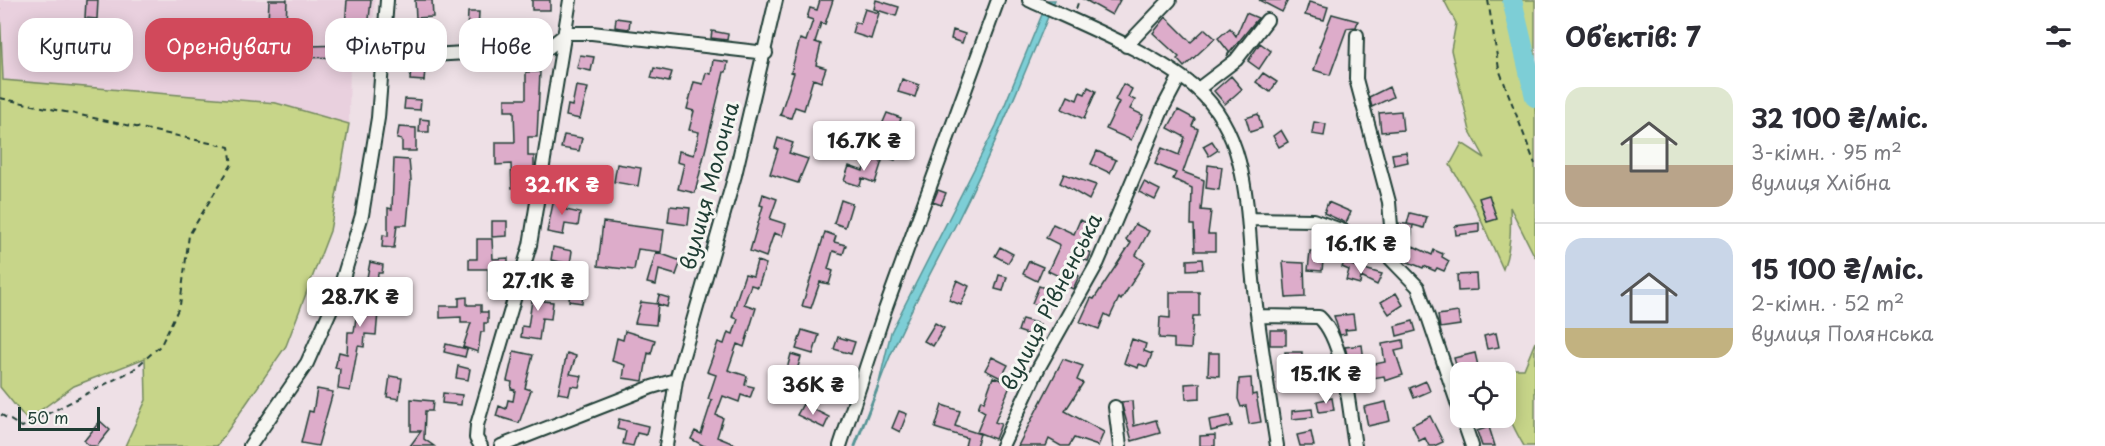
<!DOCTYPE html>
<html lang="uk">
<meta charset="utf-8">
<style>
:root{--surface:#fff;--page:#f7f7f7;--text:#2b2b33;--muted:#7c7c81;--line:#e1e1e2;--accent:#d1495b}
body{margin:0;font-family:"Playpen Sans",sans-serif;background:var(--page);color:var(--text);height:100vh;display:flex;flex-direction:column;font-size:22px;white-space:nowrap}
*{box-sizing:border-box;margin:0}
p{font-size:20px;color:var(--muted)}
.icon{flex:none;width:33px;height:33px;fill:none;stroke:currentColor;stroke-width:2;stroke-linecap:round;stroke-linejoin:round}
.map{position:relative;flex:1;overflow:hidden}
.panel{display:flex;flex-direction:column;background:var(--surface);width:570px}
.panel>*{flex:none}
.guide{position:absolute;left:18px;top:18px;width:570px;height:54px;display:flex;gap:12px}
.buttons{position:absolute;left:1450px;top:362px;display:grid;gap:12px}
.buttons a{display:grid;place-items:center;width:66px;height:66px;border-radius:12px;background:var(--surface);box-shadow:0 3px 15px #0003;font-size:30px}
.scale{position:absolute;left:18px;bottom:15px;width:82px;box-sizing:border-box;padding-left:6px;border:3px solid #1f3d34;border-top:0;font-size:16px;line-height:21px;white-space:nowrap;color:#1f3d34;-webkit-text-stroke:4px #f6f6f2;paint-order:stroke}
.price{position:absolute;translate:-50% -51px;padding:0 14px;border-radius:6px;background:#fff;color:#222;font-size:20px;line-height:39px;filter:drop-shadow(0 2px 3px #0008)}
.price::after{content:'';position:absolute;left:50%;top:36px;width:18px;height:14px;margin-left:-9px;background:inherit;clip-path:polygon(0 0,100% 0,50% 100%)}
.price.active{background:var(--accent);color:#fff}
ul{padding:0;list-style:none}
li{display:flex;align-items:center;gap:18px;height:150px;padding:0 30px}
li+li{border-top:2px solid var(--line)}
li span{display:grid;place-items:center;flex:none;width:168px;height:120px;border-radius:18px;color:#555}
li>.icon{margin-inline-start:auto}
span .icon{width:72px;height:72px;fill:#fffc;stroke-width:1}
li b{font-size:26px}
h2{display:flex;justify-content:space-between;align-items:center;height:72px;padding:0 30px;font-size:26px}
.tag{padding:0 21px;border-radius:18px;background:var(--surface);box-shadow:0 3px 15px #0003;font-size:21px;line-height:54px}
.tag.active{background:var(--accent);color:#fff}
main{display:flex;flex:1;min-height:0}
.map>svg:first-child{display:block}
.built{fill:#e9d0de}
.green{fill:#c7d589;stroke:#73895e;stroke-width:1.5}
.water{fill:#7dced6;stroke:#579495;stroke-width:1.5}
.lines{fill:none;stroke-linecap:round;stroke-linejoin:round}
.stream{stroke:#579495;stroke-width:3}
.river{stroke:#7dced6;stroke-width:20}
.building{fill:#ddacca;stroke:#1f3d34;stroke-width:1.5}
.minor-casing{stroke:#1f3d34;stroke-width:16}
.path{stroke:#1f3d34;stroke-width:2;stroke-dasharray:6 4.5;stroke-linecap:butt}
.minor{stroke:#f6f6f2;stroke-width:12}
.labels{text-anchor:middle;stroke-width:6;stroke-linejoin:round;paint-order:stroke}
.street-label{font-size:21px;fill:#1f3d34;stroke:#f6f6f2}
</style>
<main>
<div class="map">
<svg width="1535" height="446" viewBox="0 0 1535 446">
<rect width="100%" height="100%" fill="#eee0e6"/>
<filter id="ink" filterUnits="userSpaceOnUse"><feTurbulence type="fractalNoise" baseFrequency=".0167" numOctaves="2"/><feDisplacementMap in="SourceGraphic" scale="12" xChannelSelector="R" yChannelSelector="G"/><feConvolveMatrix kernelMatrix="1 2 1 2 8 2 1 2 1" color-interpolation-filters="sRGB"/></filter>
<g filter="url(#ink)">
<path class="built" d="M0 0H375L370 55 350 58 349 124 276 103 3 80Z"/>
<path class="green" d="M1444 0H1535V257L1510 207C1511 229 1511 248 1503 269L1475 207 1450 165 1462 143 1485 158 1470 131 1451 50 1456 23Z
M0 9 3 80 276 103 349 124 330 231 286 346 217 446H125L146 400 145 358 74 386 27 420 0 387Z
M1535 342V446H1524C1507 417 1501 403 1508 369H1524Z"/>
<path class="water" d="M1048 0H1055C1024 75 993 150 957 222 929 277 899 329 878 387L891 332 996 126Z"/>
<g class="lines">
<path class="stream" d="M855 446 878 387"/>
<path class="river" d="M1512 0 1535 97"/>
</g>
<path class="building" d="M86 0H98L97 19 85 18Z
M269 0H287L286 24 268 23Z
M347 0H371L368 29 345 27Z
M415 0H432L433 17 416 18Z
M532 0H550V10H532Z
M820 0H833L825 24 821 23 815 42 821 44 816 65 826 68 821 82 813 79 804 110 795 107 791 118 780 115 794 73 791 72 800 39 806 41 813 20 807 18 810 8 817 10Z
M876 0 899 7 896 16 874 9Z
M1085 0H1120L1112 15Z
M1259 0H1288L1282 12Z
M1309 2 1328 7 1324 20 1305 15Z
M865 9 879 13 871 39 852 33 855 22 860 24Z
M468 12H479L478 32H467Z
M1246 13 1258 18 1227 56 1229 52 1218 38 1230 28 1236 36Z
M1332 14 1358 21 1356 27 1347 28 1330 75 1314 70 1321 48 1319 47Z
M1166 17 1191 42 1205 29 1215 38 1184 67 1177 59 1179 57 1153 33Z
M616 18 630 20 629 29 615 27Z
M479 26H487L489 43 480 44Z
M544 28 545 40 516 42 515 30Z
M953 30 965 34 962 43 951 39Z
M712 31 728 34 727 40 711 38Z
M415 33 438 34 437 46 414 45Z
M249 43H276V47L344 45 345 57 249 59Z
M1260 43 1271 51 1259 69 1248 61Z
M580 55 594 57 591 71 577 68Z
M713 60 728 62 726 72H724L695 193 678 189 684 164 677 162 679 151 694 155 699 132 689 130 694 111 687 109 694 82 703 84 706 73 711 74Z
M411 68 425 69 424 81 410 80Z
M654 68 672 72 669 82 651 78Z
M526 72H540L537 137H528V156H534V168H528V187L512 188 511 164 496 165V142H515L514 111H505V99H526Z
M1263 73 1277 82 1270 92 1256 82Z
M1231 76 1242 89 1225 104 1214 91Z
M902 79 919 85 915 97 898 92Z
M1123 84 1132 89 1128 97 1135 100 1130 109 1143 115 1131 140 1106 129 1119 102 1115 100Z
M576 86 588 88 580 119 566 116 568 105 572 106Z
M1088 87 1096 91 1084 119 1062 109 1068 96 1077 100 1080 92 1085 94Z
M1389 87 1393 97 1372 107 1369 97Z
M405 99 421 100 420 110 404 109Z
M1178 110 1195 119 1192 126 1198 129 1183 172 1204 180 1201 210 1211 211 1208 234H1215V251H1195L1194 225H1191L1192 188 1173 179 1176 173 1155 164 1162 148 1179 155 1185 137 1168 128Z
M1401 111 1403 130 1381 132 1379 113Z
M887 113 901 118 895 138 914 144 911 154 898 149 895 160 880 155 886 137 878 134Z
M1258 114 1262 128 1250 132 1246 118Z
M420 119 429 120V132H419Z
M1314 122 1326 124 1324 136 1312 134Z
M399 127 416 128V151H402V140L397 139Z
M1281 130 1288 142 1279 147 1273 136Z
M564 135 582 138 579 151 561 148Z
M778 138 793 143 789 153 808 159 798 183 770 174 778 149 775 148Z
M1212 141 1218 150 1209 156 1203 146Z
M1097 151 1116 160 1110 173 1091 164Z
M1406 152 1408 162 1394 165 1392 154Z
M868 156 882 161 875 183 862 178 860 186 844 181 849 166 863 171Z
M394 159 409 160 411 180 407 225H397L394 248 382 247 383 235 388 236V208L392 209Z
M617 164 641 168 638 186 614 182Z
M1208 165 1222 167 1219 190 1206 188Z
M1064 174 1096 185 1089 200 1060 183Z
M1144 182 1160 190 1155 200 1139 192Z
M938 190 946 193 941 205 933 202Z
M555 194 568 196 566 210 580 213 578 226 565 224 563 235 547 232Z
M763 194 777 199 770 219 786 224 782 236 774 233 766 257 750 251 763 206 760 205Z
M1489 195 1497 219 1487 222 1479 198Z
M841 200 852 204 845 227 834 223Z
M1328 202 1351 212 1346 223 1324 213Z
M670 206 690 208 688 225 668 222Z
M1410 213 1427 217 1424 228 1413 225 1411 239 1395 238 1399 223 1412 225 1407 224Z
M1080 220 1096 227 1085 250 1091 253 1088 261 1079 258 1072 273 1079 276 1073 289 1062 284 1065 279 1048 271 1060 245 1046 238 1053 224 1074 234Z
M492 221H507V236L492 237Z
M603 222 664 230 661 252 638 249 634 270 598 266Z
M1479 223V232L1456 235 1455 226Z
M1135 224 1149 231 1136 255 1145 262 1121 300 1119 298 1110 317 1105 314 1099 329 1080 322 1091 298 1094 299 1131 243 1126 240Z
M825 232 836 236 834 242 846 245 843 254 833 251 828 269 833 271 829 284 820 282 811 308 802 306Z
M477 239H492L493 259 508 258V269H500V292H488V269H469V259H477Z
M1413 246 1432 255 1434 250 1443 254 1442 257 1449 261 1444 271 1437 268 1435 271 1424 266 1423 268 1406 261Z
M553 247 572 251 570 264 551 260Z
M1000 247 1013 254 1008 263 995 256Z
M1310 251H1324L1322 271 1308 270Z
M656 252 681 261 676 275 659 270 656 285 647 283Z
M1202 259 1203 269 1187 270V260Z
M757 261 766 264 758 287 751 285 744 304 756 308 744 347 737 344 728 370 747 376 745 385 754 387 750 398 741 395 739 402 723 396 716 415 723 418 717 437 739 446H704L691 439 695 431 701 434 712 400 708 399 716 375 707 372 718 342 724 344 728 332 733 334 738 319 732 317 738 295 745 274 753 276Z
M1029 261 1043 267 1037 281 1023 274Z
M370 262 383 265 382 273H378L374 312H378L376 335 365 334 364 347 358 346 350 391 338 389 340 369 335 368 339 352 347 354 348 332H354L357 310H360L363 283H366Z
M1283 262 1304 263 1305 297 1286 298Z
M1344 263 1361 268 1382 274 1377 285 1361 277 1360 284 1346 280 1349 270 1342 267Z
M1476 274 1477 290 1458 291 1457 275Z
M999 275 1007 277 1003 291 995 289Z
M535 280 547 282 544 301 553 302 551 319 542 318 539 340 521 337 522 326 528 327Z
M957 280 969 286 961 305 949 300Z
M1039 286 1055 292 1048 309 1032 303Z
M570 291 583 294 582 303 569 301Z
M1170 292H1199V316H1193L1191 349 1174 348V339L1159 338 1160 317 1170 318Z
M1396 293 1403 305 1389 314 1381 302Z
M659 295 669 298 667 307 658 304 656 325 635 323 641 302 657 304Z
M467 297V305H481V312H488V323H484V332H481L478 352 463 347 471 323H461V317L440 318V306H459V298Z
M1458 312 1460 325 1440 328 1438 315Z
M1353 314 1355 329 1345 330 1346 334 1340 335 1334 316Z
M1022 319 1040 324 1036 337 1018 331Z
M1413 321 1416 331 1397 336 1395 326Z
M935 323 944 328 933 346 924 341Z
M802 330 819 335 813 354 796 349Z
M1270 330H1286V345H1270Z
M625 331 655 340 651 354 648 353 643 381 623 378 625 365 612 361 617 338 623 340Z
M1496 333 1499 347 1487 349 1484 336Z
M838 337 855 342 851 354 834 349Z
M1132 339 1146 344 1144 351 1152 354 1147 367 1139 364 1138 368 1124 363Z
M1403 340 1404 349 1395 351 1403 375 1385 381 1384 376 1367 379 1365 366 1385 362 1382 344Z
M446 344 467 349 465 357 444 352Z
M1362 345 1364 361 1349 362 1345 347Z
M514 351 533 355 525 388 531 390 519 423 496 416 499 406 506 409 508 400 513 401 515 390 511 389 512 382 507 381Z
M1285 352H1302V366H1285Z
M567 353 576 356 570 374 582 376 579 387 571 386 569 395 558 393Z
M1209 353H1219V376L1208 375Z
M1475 353 1479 370 1458 372 1454 358Z
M791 354 801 357 787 402 779 399Z
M992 357 1008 365 1001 378 985 370Z
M1063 359 1083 366 1077 380 1083 383 1065 411 1104 432 1098 446 1074 438 1069 446H1061L1049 439 1046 446H1018Z
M458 366 470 369 468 380 456 378Z
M390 376 402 378 399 399 387 397Z
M993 377 1011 384 995 422 1001 424 995 439 977 432 985 412 978 408 981 400 984 402Z
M1251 378 1252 395 1256 394 1261 422 1249 424 1246 406 1241 407 1238 399 1239 379Z
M1426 381 1430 391 1414 398 1410 388Z
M1200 383V398L1186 399 1185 384Z
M317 389 333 392 318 446 301 443 309 411 313 412Z
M443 393 462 395 461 405 442 403Z
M1332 398 1334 410 1319 412 1317 401Z
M411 399 433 401 432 411H425L424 439 434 446H410L421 431H411Z
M1132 401 1134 426 1156 420 1160 433 1132 441 1121 402Z
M1386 402 1390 421 1368 426 1364 407Z
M803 404 829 417 824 428 797 415Z
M942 405 960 411 955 426 980 434 976 446H965L967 438 935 428Z
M1312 409 1313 417 1292 419V411Z
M899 411 907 414 900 432 892 428Z
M1230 416 1232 426 1211 431 1209 420Z
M1430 416 1443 442 1434 446H1429L1425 438 1419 441 1412 425Z
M619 419 648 426 646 435 637 433 633 446 623 444 626 431 617 429Z
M100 421 110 430 97 446H90L84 441Z
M1489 427 1495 446H1482L1477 431Z
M1311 432 1314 446H1300L1297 435Z
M1215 435V446H1200V436Z"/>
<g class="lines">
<g class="minor-casing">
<path id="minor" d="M1029 0C1078 23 1157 54 1197 89 1253 138 1246 222 1254 289 1260 341 1269 394 1277 446
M1126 46 1170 0
M382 58 548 48 567 33H592L766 53
M1198 89 1236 60 1267 20
M1250 219 1313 220 1349 233 1381 249 1391 226 1389 202 1356 79 1357 35
M1381 249 1418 287 1461 414
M1258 316 1319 317C1345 341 1349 411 1355 446
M1115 407 1120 446
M1462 417 1472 446
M250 446 307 363 339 291 362 215 378 118 387 0
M481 446 476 438 477 425 530 245 570 0
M501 446 652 387 676 380
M666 446 676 380 735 175 776 0
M840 446 885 310 998 0
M1002 446 1039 367 1098 262 1163 108 1180 76"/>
</g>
<path class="path" d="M1488 0 1499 69 1535 164
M1076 9 1079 0
M0 98 229 147 232 164 189 235 180 305 161 345 133 370 22 427 0 414"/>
<use href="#minor" class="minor"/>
</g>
</g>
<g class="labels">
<g class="street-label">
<text transform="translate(710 186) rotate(-75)" y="7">вулиця Молочна</text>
<text transform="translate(1052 302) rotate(-63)" y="7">вулиця Рівненська</text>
</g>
</g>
</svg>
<div class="buttons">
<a><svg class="icon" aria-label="locate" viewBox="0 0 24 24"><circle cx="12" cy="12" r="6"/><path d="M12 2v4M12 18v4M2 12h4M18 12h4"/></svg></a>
</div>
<div class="scale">50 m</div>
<b class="price" style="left:864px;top:172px">16.7K ₴</b>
<b class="price active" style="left:562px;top:216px">32.1K ₴</b>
<b class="price" style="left:1361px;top:275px">16.1K ₴</b>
<b class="price" style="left:538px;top:312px">27.1K ₴</b>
<b class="price" style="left:360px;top:328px">28.7K ₴</b>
<b class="price" style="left:1326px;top:405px">15.1K ₴</b>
<b class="price" style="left:813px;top:416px">36K ₴</b>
<div class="guide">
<a class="tag">Купити</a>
<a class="tag active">Орендувати</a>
<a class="tag">Фільтри</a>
<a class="tag">Нове</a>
</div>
</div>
<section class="panel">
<h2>Об’єктів: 7<svg class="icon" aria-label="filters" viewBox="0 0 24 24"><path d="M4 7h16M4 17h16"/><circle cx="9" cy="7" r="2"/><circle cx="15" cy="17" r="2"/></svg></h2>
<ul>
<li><span style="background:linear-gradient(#dfe7d0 65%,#b9a48a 0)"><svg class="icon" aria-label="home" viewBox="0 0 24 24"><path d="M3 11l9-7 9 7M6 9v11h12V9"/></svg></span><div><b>32 100 ₴/міс.</b><p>3-кімн. · 95 m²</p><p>вулиця Хлібна</p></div></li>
<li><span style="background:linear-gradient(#c9d6e8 75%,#c2b280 0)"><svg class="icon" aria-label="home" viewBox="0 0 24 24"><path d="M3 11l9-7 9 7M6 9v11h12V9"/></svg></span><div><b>15 100 ₴/міс.</b><p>2-кімн. · 52 m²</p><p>вулиця Полянська</p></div></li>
</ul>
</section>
</main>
